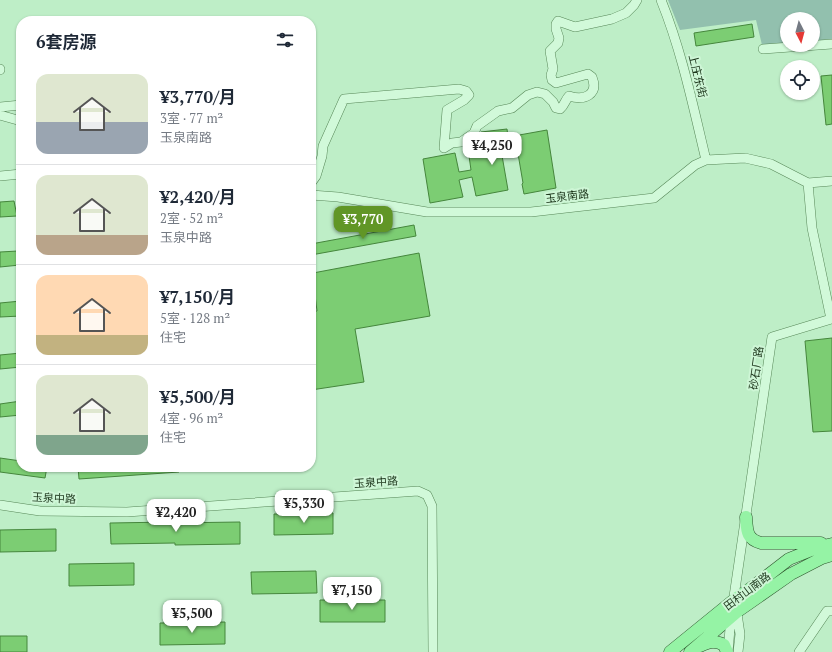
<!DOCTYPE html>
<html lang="zh">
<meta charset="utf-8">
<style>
:root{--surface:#fff;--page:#f2f2f3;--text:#1f2937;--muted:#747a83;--line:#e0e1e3;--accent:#619626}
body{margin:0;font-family:"PT Serif","Noto Sans SC",serif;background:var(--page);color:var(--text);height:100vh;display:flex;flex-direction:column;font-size:15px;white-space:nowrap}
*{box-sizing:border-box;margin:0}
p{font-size:13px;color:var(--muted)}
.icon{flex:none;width:22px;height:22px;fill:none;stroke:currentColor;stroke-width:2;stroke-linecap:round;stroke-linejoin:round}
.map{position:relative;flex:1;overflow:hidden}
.details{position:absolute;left:16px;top:16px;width:300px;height:456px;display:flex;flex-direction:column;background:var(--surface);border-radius:16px;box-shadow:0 1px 3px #0004}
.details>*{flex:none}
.needle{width:26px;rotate:174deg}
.buttons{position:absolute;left:780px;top:12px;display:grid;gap:8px}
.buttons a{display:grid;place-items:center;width:40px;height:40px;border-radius:50%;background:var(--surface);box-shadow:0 1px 3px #0004;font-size:20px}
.price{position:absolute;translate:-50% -34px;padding:0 9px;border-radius:8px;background:#fff;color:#222;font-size:13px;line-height:26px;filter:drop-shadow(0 1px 2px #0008)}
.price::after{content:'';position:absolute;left:50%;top:24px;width:12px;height:9px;margin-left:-6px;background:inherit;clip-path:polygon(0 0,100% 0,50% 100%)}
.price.on{background:var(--accent);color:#fff}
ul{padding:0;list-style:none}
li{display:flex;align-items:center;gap:12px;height:100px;padding:0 20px}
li+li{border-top:1px solid var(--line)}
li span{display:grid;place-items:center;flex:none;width:112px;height:80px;border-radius:12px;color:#555}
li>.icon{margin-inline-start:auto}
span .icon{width:48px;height:48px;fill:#fffc;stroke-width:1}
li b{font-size:17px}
h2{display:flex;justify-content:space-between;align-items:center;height:48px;padding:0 20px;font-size:17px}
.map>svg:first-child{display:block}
.cemetery{fill:#92c0ae}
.building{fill:#7ccd73;stroke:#45863c}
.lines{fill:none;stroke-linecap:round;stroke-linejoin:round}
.minor-casing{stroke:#578758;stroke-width:10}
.major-casing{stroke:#2d542c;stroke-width:13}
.minor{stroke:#d1f9d9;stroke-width:9}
.major{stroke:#95f3a5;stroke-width:12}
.labels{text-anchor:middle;stroke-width:4;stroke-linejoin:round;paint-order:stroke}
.street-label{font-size:11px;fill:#1d361c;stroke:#cef6d6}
</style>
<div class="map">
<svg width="832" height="652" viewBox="0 0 832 652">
<rect width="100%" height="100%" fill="#beeec7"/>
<path class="cemetery" d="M668 0H832V39L813 41V19H787V43L762 45 756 20 680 30Z"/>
<path class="building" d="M752 24 754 37 696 46 694 33Z
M832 75V124L826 125 821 76Z
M507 129 508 137 547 130 556 188 524 194 522 184 523 183 516 142 500 144 508 190 476 196 472 177 459 180 463 197 430 203 423 159 455 153 459 172 471 170 468 149 473 141 478 138 481 132Z
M14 201 17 216 0 217V202Z
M414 225 416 236 311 255V244Z
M18 251 20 265 0 267V252Z
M419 253 430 316 355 329 364 382 311 390V312L317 311 314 287 315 286 313 273Z
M21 301V316L0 317V303Z
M832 338V431L813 432 805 341Z
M21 353V367L0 369V355Z
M21 401V415L0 417V404Z
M0 458 21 461V467H47L45 478 0 472Z
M78 467H179V472L79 479Z
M333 513V534L274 535V514Z
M169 522V523L240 522V544L175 545V543L111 544 110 523Z
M56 529V551L0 552V530Z
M134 563V585L69 586V564Z
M316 571 317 593 252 594 251 572Z
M320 600H385V622H320Z
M225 622V644L160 645V623Z
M0 636H27V652H0Z"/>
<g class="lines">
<g class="minor-casing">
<path id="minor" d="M661 0C682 52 693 106 706 160
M763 49 832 44
M0 69V70
M0 107 21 105
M0 115 21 121
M0 176 21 174
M311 183 316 176 322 156 323 146 344 99 459 89 466 91 469 95 464 100 447 110 444 148 452 143 461 142 474 133 477 126 498 111 512 108 528 95 537 92 545 94 553 102 556 108 560 109C565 105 565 100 569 96 584 101 599 95 592 77L588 74 556 83 552 80 551 75 553 69 550 51 558 43 559 38 556 29V24L558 21 575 27 612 19 626 13 634 5 637 0
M311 195 338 197 427 212H531L654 198 695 165 706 160 745 158 771 164 808 183
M0 505 40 511 127 512 418 491 427 495 432 506 433 652
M736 607 740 634 738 652
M728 652 731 617 772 337 831 319 812 228 808 183 832 181
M799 652 827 611H832"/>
</g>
<g class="major-casing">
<path id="major" d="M746 517C747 530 746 539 761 543H821
M700 646C709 642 715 640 724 645L727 652
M670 652 734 600 754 586 789 559 819 547 832 544
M690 652 738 611 791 574 822 558 832 555"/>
</g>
<use href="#minor" class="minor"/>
<use href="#major" class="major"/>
</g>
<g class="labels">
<g class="street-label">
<text transform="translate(698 76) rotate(76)" y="4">上庄东街</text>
<text transform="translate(567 196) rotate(-7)" y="4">玉泉南路</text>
<text transform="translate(756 368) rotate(-82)" y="4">砂石厂路</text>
<text transform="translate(376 482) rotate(-4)" y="4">玉泉中路</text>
<text transform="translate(54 498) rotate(3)" y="4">玉泉中路</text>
<text transform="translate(747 591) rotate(-37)" y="4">田村山南路</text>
</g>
</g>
</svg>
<div class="buttons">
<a><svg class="needle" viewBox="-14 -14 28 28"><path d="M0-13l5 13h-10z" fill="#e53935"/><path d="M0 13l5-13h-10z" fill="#747a83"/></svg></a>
<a><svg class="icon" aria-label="locate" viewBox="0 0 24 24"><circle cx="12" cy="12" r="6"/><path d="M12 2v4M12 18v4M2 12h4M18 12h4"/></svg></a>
</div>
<b class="price" style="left:492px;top:166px">¥4,250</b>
<b class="price on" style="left:363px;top:240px">¥3,770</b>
<b class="price" style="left:304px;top:524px">¥5,330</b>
<b class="price" style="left:176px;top:533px">¥2,420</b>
<b class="price" style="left:352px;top:611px">¥7,150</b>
<b class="price" style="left:192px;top:634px">¥5,500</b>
<section class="details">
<h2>6套房源<svg class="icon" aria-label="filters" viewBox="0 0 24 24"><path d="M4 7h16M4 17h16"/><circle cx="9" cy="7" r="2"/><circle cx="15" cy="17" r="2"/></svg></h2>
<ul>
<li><span style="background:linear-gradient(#dfe7d0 60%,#9aa5b1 0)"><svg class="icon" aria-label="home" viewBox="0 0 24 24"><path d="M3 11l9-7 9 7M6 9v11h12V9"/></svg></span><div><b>¥3,770/月</b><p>3室 · 77 m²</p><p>玉泉南路</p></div></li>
<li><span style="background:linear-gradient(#dfe7d0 75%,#b9a48a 0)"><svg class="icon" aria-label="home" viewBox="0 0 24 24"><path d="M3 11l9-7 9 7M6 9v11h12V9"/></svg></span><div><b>¥2,420/月</b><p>2室 · 52 m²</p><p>玉泉中路</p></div></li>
<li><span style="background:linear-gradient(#ffd9b3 75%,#c2b280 0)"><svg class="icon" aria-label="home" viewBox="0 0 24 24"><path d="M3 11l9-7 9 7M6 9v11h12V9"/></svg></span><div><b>¥7,150/月</b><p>5室 · 128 m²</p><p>住宅</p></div></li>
<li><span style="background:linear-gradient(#dfe7d0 75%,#7fa58c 0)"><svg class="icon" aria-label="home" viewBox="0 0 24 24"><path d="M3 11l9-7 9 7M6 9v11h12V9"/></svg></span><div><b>¥5,500/月</b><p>4室 · 96 m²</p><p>住宅</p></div></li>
</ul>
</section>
</div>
